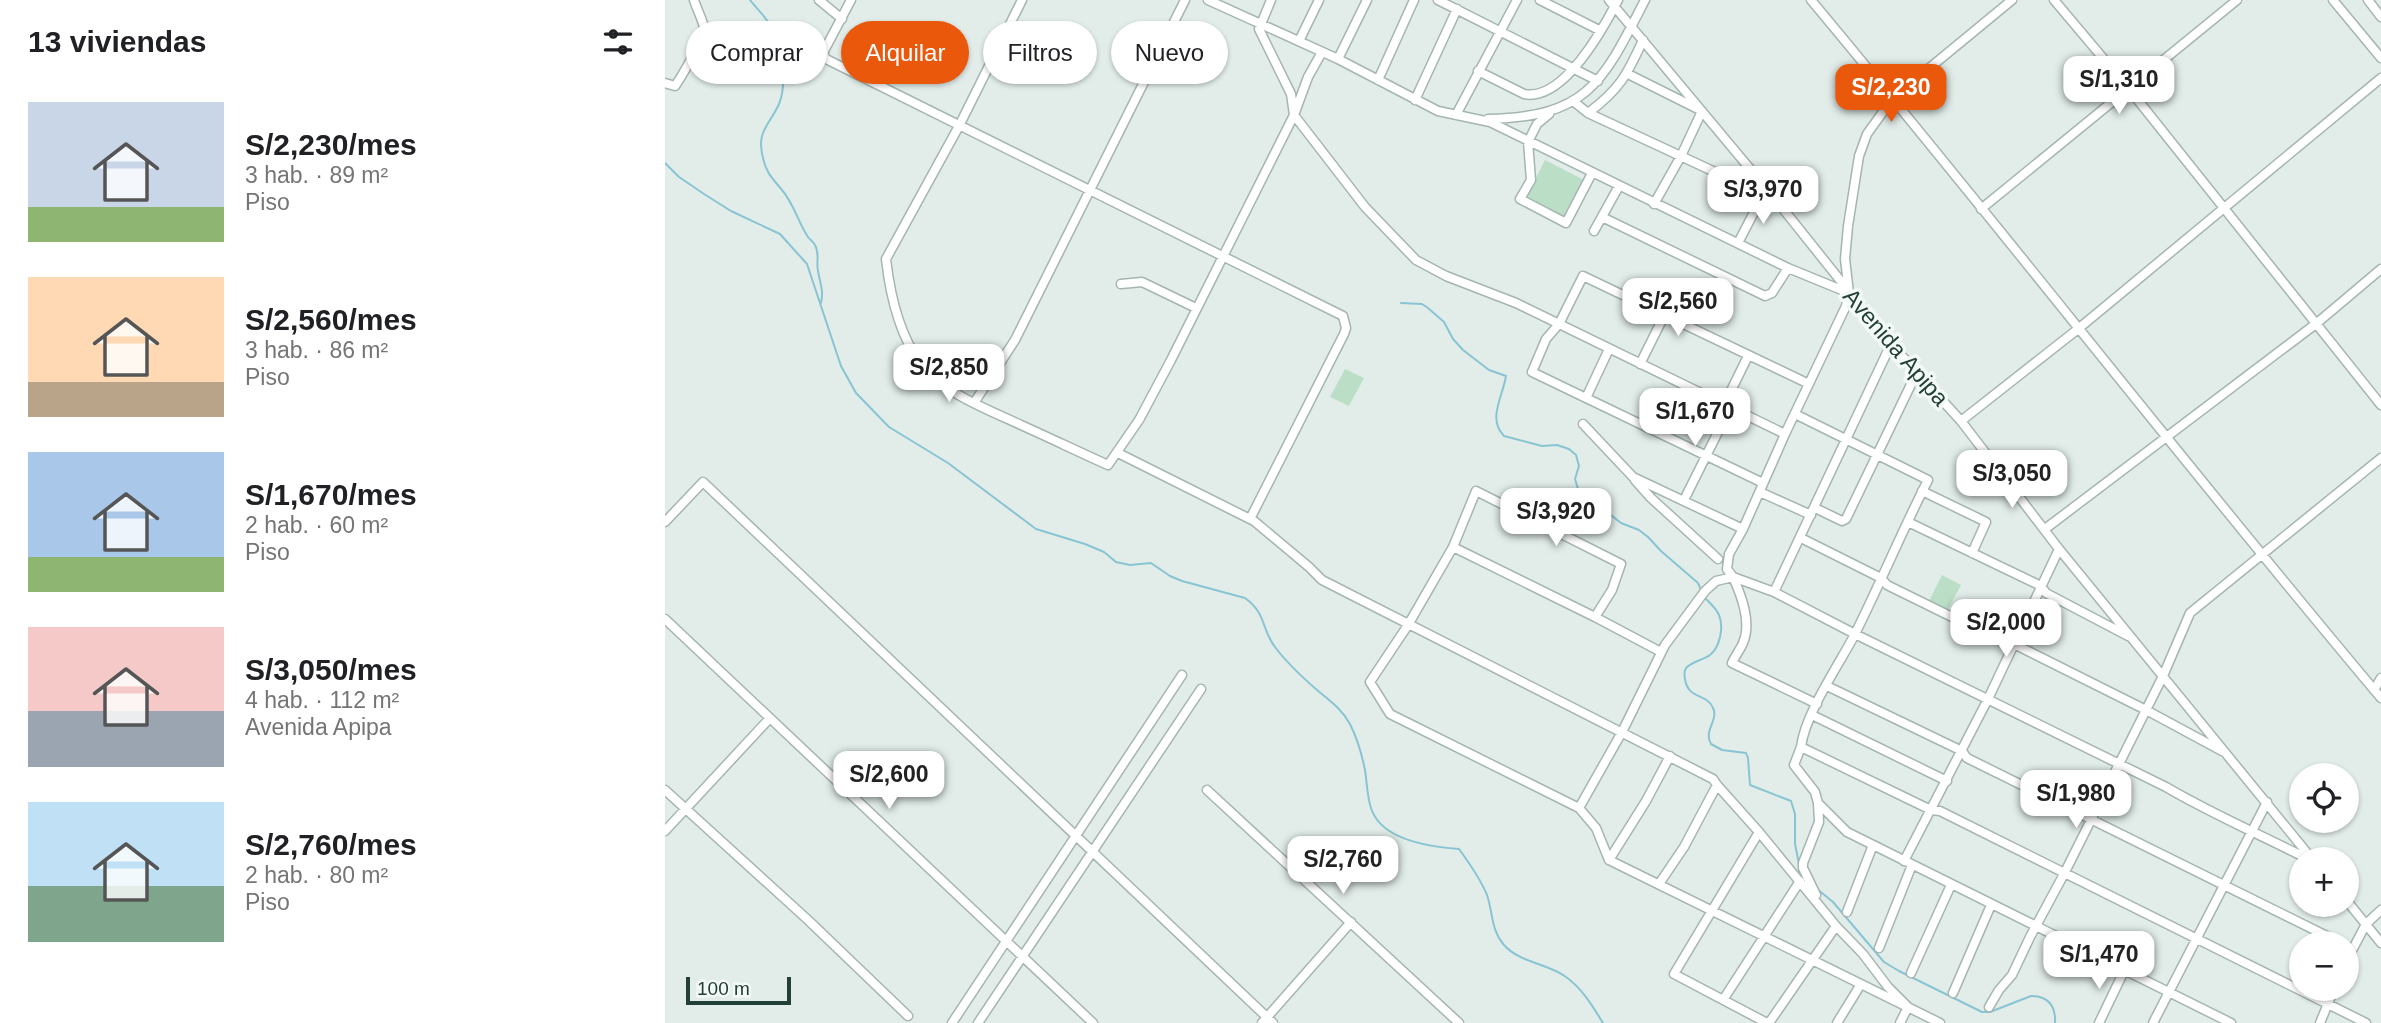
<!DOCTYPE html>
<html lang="es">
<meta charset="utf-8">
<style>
:root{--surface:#fff;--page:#f2f2f2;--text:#202124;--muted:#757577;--accent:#ea580c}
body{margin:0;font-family:Helvetica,sans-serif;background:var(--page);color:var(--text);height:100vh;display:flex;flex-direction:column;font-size:26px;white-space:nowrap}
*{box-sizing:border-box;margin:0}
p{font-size:23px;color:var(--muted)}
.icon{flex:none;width:38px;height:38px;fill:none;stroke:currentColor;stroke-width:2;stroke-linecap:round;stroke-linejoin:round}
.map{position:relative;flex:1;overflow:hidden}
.drawer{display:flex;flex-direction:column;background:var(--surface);width:665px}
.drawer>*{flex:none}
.top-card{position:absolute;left:21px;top:21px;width:665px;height:63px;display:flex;gap:14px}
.tools{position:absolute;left:1624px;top:763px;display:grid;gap:14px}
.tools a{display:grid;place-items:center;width:70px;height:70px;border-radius:50%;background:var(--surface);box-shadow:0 2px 5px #0004;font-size:35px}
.scale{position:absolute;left:21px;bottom:18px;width:105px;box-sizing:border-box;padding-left:7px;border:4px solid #223f38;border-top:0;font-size:19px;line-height:24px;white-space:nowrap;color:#223f38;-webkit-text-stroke:5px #f3f9f6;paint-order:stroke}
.price{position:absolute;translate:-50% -60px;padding:0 16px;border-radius:14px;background:#fff;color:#222;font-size:23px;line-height:46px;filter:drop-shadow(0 2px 4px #0008)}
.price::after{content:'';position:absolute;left:50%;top:42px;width:21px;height:16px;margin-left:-10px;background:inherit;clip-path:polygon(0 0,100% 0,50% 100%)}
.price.current{background:var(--accent);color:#fff}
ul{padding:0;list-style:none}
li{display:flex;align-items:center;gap:21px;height:175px;padding:0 28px}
li span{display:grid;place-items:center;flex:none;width:196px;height:140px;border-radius:0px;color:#555}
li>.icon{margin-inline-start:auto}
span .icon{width:84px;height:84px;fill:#fffc;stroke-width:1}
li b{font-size:30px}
h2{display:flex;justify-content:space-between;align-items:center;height:84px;padding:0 28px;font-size:30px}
.pill{padding:0 24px;border-radius:32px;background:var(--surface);box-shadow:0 2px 5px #0004;font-size:24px;line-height:63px}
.pill.current{background:var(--accent);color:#fff}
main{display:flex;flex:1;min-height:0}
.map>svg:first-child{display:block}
.green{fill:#bbdfc6}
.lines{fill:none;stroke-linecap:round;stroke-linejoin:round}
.stream{stroke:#89c4d3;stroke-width:2}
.minor-casing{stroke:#a5b5b0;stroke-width:11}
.minor{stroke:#fff;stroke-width:8}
.labels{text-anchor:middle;stroke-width:7;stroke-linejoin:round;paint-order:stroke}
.street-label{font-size:23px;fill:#223f38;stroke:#f3f9f6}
</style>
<main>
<section class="drawer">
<h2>13 viviendas<svg class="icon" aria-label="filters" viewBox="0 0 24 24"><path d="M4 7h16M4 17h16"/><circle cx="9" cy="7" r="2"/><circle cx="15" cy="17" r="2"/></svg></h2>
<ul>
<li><span style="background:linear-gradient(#c9d6e8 75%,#8fb573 0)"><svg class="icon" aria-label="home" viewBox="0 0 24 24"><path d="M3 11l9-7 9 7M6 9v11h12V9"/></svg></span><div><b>S/2,230/mes</b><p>3 hab. · 89 m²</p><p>Piso</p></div></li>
<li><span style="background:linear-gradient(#ffd9b3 75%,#b9a48a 0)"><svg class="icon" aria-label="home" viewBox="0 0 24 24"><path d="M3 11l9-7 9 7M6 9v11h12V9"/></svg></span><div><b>S/2,560/mes</b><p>3 hab. · 86 m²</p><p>Piso</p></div></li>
<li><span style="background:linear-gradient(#a9c7e8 75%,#8fb573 0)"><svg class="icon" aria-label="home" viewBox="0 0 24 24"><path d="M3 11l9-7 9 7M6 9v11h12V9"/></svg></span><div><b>S/1,670/mes</b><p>2 hab. · 60 m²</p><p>Piso</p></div></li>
<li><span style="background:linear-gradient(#f6c9c9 60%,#9aa5b1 0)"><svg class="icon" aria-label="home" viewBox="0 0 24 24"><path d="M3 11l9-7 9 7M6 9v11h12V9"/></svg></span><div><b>S/3,050/mes</b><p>4 hab. · 112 m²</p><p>Avenida Apipa</p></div></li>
<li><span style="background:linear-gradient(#bfe0f5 60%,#7fa58c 0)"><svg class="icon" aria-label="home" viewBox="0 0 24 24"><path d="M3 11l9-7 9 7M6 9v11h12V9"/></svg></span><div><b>S/2,760/mes</b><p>2 hab. · 80 m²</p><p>Piso</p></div></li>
</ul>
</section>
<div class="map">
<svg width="1716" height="1023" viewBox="0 0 1716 1023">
<rect width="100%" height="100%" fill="#e2ede9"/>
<path class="green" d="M880 160 919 180 899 218 861 198Z
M680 369 699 378 684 406 665 397Z
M1277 575 1296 585 1282 611 1264 601Z"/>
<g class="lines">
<path class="stream" d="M85 0C91 8 100 16 105 25 116 45 123 82 114 104 104 126 91 131 98 158 101 173 108 179 117 190 129 204 133 222 143 237 146 241 148 241 150 245 155 254 151 262 153 271 155 283 159 291 156 303
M0 163 14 177 39 194 66 211 115 234 142 264 176 366 191 393 224 427 283 463 371 529 420 544 439 552 451 562 465 565 486 563 505 576 517 581 580 598C602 614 596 629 610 647 622 663 637 677 652 690 665 701 676 708 685 724 692 738 697 755 700 770 702 783 702 796 706 808 716 840 766 847 794 849 805 864 815 878 822 895 828 913 826 930 839 945 855 963 882 963 901 977 917 988 928 1007 938 1023
M736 303 757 304 763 308 779 322 788 339 798 350 824 370 841 376C838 396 822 419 839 436L877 446 892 445 904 449 911 455 914 466 910 479 913 489 956 523 974 530 983 537 996 551 1033 583 1036 590
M1040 598C1045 603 1051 608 1054 615 1059 627 1055 647 1045 655 1038 660 1026 662 1021 668 1019 672 1019 675 1020 679 1023 700 1042 693 1048 708 1054 720 1038 731 1046 744L1057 750 1081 753 1083 758 1085 785 1126 801 1130 814V844L1134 864
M1151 888 1168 902 1219 962 1234 971 1317 1012H1325L1366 996C1384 996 1391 1007 1390 1023"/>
<g class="minor-casing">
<path id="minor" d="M154 0 177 19
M186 0 159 51V57L163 60 678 316 681 328 679 334 585 519
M357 0 294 126 221 259C225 294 234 335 256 364 278 393 324 410 356 425 385 438 414 452 443 465L474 420 506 360 629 115 643 77 657 52
M543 0 673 59 773 111 825 122 1123 268 1184 293
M606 0 594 29 626 94 629 115 700 207 751 260 781 276 851 303 1120 434
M773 0 933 81
M875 0 934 30
M944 0 1111 200 1226 344 1296 421 1394 549 1647 859
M1146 0C1339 231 1522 468 1716 698
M1347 0 1228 98 1202 134 1194 156 1183 226 1180 259 1184 293 1181 306 1120 434 1078 529 1064 554 1062 569 1068 577 1109 592 1190 634 1501 787C1547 814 1596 835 1643 859
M1389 0 1464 89 1716 405
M1668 0 1716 58
M1703 0 1716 17
M634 41 654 0
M673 59 702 0
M813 71 859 94C898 102 938 29 953 0
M963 74 1037 111 1016 156 989 204
M713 80 749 0
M0 83 10 86C14 81 40 36 40 32 39 22 32 10 29 0
M750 100 792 9
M908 101 923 113 1108 199
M923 113C955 89 962 75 978 40
M884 114 872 124 863 142 866 180 855 199 901 223 927 173
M791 115 852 0
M823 119C923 117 938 82 980 0
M1316 209 1572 0
M937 217 1100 296 1107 293 1123 268
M929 231 954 186
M1073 243 1098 195
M456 284 477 282 531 308
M975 364 999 316
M921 398 944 349
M309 403 350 340 520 0
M1059 405 1083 356
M1130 414 1263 480C1237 531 1215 584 1189 636 1173 666 1140 714 1136 747L1266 810 1275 811 1701 1023
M1296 421 1413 329 1716 78
M918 424 968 477 1078 529
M453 453 589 521 644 567 657 580 1048 779 1052 785 1019 847 994 884
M970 480 986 498 1053 559
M1098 483 867 372 881 339 894 324 918 276 1144 384
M1257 491 1321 522 1307 553
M1095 492 1146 515
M1019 500 1065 408
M1150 508 1177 521 1181 519 1252 372
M0 522 38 482 608 1023
M1243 522 1376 586 1381 593 1463 636
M1380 529 1652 323 1716 269
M1136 538 1216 578 1222 585 1346 646H1353L1481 710 1557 751
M788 547 930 617 996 652
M1109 592 1226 344
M930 617 947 590 956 564 811 491 788 547 743 625 705 682 725 714 914 808 931 828 944 860 1275 1023
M0 619 428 1023
M1162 686 1297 751 1302 758 1676 943
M1709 690 1716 678
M1147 715 1282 781
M1136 747 1129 765 1150 792 1153 803 1182 832 1566 1023
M1052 785 1094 832 1009 974 1102 1023
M0 790 143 920 243 1016
M542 790 794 1023
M914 808 957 732 1000 645 1040 591 1051 581 1068 577C1076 595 1087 622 1078 643 1075 650 1070 656 1067 663L1152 704
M0 831 105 718
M1094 832 1171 926 1198 954 1223 987 1243 1007 1235 1023
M944 860 981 801 1005 756
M1239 861 1323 699 1394 549
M1151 895 1138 868V863L1154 822 1153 803
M1682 901 1716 943
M1182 912 1208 845
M1214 948 1247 865
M1682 960 1701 924 1716 910
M1246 973 1286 885
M1288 993 1326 905
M1058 1000 1135 881
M1324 1007 1334 990 1347 975 1365 937 1399 874 1498 676 1525 613 1716 458
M287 1023 517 675
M313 1023 536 689
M597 1023 686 922
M1104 1023 1171 926
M1172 1023 1196 984
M1434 1023 1459 971
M1488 1023 1602 802
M1655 1023 1669 989"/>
</g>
<use href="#minor" class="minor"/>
</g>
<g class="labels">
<g class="street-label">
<text transform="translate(1231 347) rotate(49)" y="8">Avenida Apipa</text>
</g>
</g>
</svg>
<div class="tools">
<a><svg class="icon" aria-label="locate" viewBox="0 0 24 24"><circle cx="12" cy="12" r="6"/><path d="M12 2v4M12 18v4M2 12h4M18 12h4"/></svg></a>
<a>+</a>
<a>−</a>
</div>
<div class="scale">100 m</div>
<b class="price" style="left:1454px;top:116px">S/1,310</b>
<b class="price current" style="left:1226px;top:124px">S/2,230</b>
<b class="price" style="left:1098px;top:226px">S/3,970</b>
<b class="price" style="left:1013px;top:338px">S/2,560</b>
<b class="price" style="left:284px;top:404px">S/2,850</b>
<b class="price" style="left:1030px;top:448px">S/1,670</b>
<b class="price" style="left:1347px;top:510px">S/3,050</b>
<b class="price" style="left:891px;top:548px">S/3,920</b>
<b class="price" style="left:1341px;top:659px">S/2,000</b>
<b class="price" style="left:224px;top:811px">S/2,600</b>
<b class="price" style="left:1411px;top:830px">S/1,980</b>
<b class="price" style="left:678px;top:896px">S/2,760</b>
<b class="price" style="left:1434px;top:991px">S/1,470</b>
<div class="top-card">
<a class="pill">Comprar</a>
<a class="pill current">Alquilar</a>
<a class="pill">Filtros</a>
<a class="pill">Nuevo</a>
</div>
</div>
</main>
